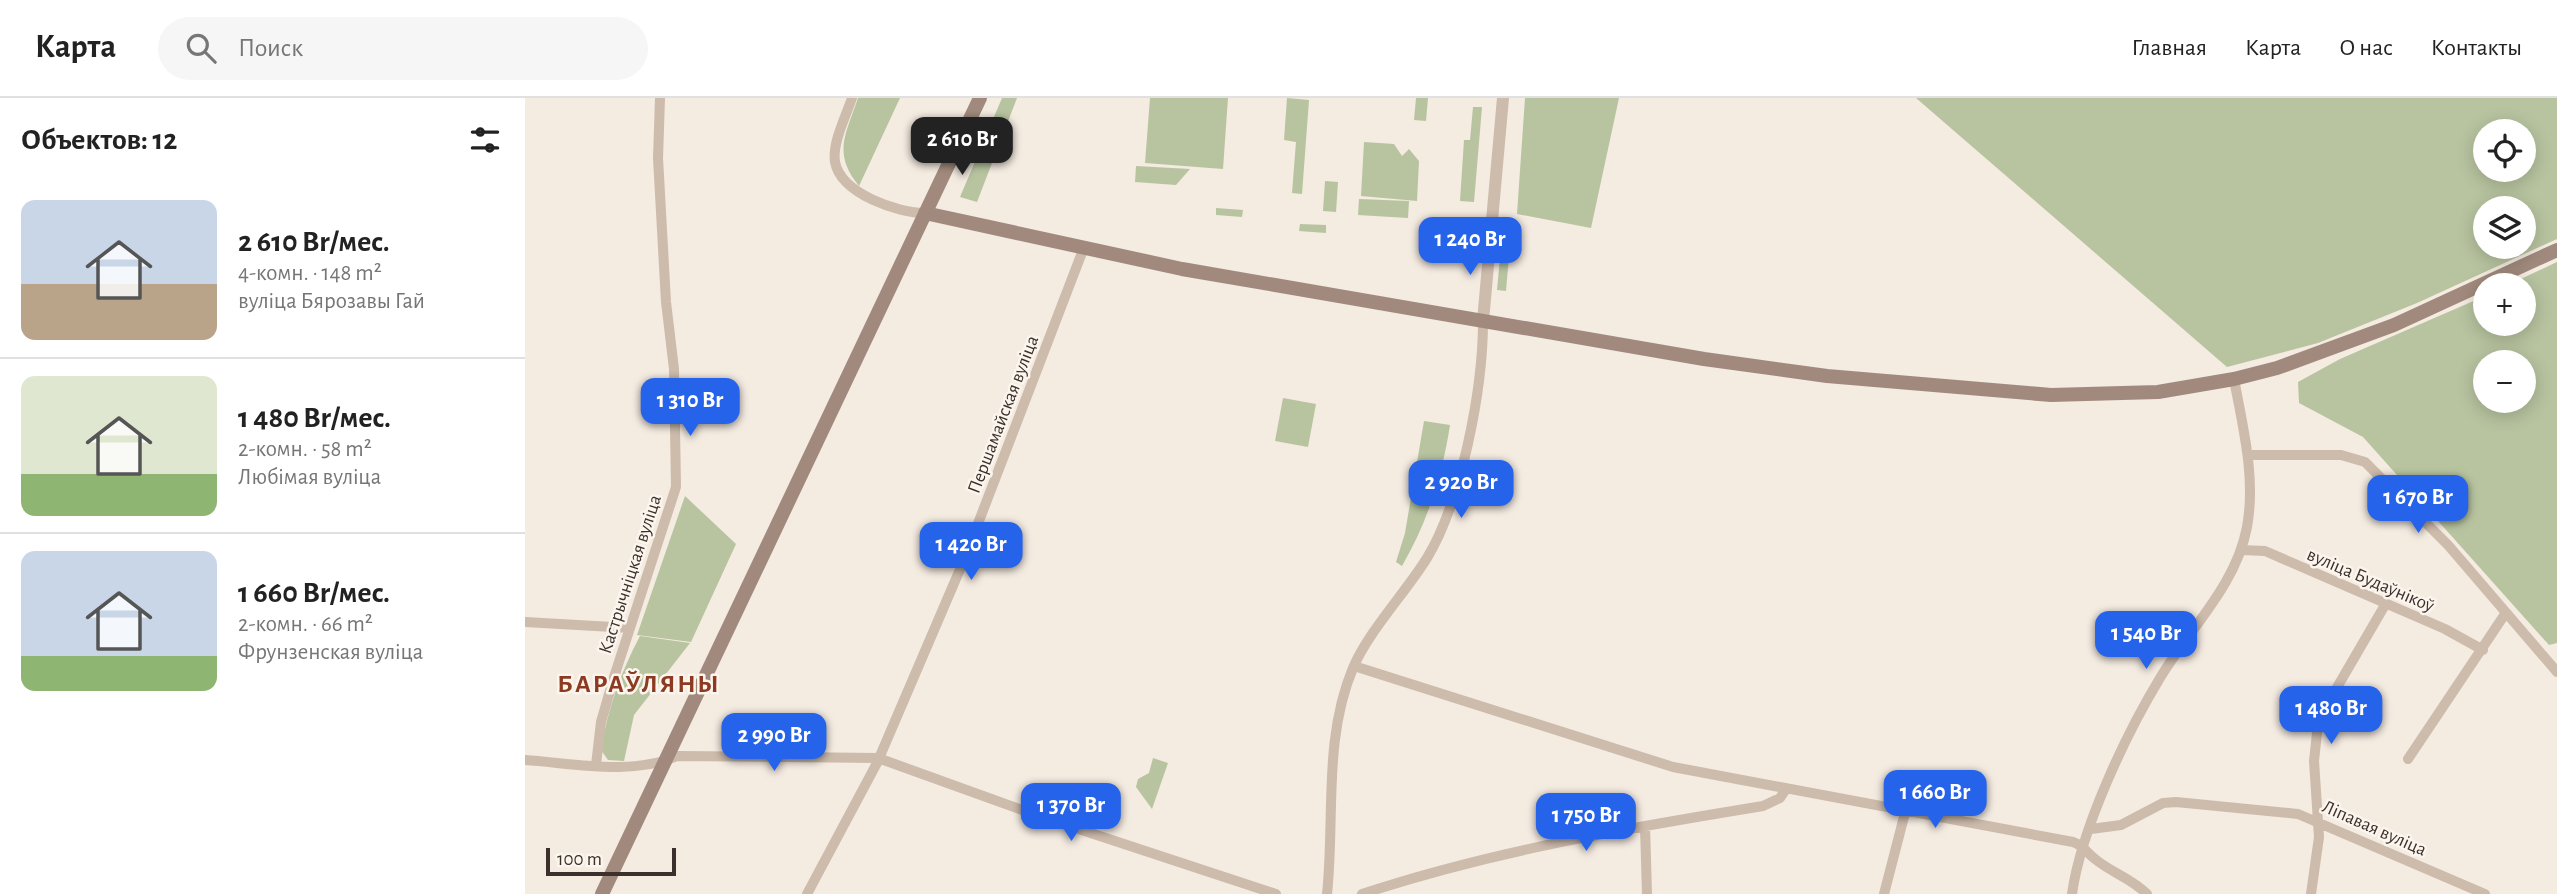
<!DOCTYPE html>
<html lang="ru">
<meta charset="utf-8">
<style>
:root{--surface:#fff;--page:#f6f6f6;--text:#222;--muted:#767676;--line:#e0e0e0;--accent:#2563eb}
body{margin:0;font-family:"Alegreya Sans",sans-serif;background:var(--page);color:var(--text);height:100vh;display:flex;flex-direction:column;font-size:26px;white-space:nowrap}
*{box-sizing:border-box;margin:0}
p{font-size:23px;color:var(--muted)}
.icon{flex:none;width:38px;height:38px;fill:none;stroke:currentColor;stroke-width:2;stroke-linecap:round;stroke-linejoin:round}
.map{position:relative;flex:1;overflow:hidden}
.drawer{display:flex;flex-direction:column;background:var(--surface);width:525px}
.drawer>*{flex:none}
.tools{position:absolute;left:1948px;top:21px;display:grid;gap:14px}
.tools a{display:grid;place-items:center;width:63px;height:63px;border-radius:50%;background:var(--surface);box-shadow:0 4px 18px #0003;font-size:35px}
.scale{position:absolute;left:21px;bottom:18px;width:130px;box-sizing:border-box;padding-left:7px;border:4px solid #3b302b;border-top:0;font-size:19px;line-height:24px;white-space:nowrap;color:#3b302b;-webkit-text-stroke:5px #fbf5ee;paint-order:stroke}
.price{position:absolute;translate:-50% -60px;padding:0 16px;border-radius:14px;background:var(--accent);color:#fff;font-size:23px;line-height:46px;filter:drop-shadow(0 2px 4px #0008)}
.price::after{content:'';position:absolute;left:50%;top:42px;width:21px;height:16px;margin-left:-10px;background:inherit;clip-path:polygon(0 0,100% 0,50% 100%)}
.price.selected{background:#222;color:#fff}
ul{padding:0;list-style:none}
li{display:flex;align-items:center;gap:21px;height:175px;padding:0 21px}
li+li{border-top:2px solid var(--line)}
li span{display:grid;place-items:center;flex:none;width:196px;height:140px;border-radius:14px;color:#555}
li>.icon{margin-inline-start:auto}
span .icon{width:84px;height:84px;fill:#fffc;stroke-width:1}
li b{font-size:30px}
h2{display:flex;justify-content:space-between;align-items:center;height:84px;padding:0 21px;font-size:30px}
header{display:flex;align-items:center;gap:42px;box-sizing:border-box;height:98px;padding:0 35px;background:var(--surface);border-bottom:2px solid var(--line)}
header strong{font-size:33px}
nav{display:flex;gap:38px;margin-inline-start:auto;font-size:24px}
.search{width:490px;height:63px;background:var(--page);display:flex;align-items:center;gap:18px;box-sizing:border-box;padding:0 24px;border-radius:38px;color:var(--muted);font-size:26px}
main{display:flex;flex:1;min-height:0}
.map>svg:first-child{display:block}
.green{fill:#b8c4a0;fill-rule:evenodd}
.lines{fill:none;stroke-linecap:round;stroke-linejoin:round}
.minor{stroke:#cdbbac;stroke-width:10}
.tertiary{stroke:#cdbbac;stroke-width:12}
.secondary{stroke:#a18a7d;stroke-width:14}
.labels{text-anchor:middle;stroke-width:5;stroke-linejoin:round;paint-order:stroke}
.street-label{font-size:19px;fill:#3b302b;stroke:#fbf5ee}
.district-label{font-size:26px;font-weight:bold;letter-spacing:2px;fill:#8c3b22;stroke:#fbf5ee}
</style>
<header>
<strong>Карта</strong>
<div class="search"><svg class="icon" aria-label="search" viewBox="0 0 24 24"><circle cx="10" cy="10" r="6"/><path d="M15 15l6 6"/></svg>Поиск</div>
<nav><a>Главная</a><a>Карта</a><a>О нас</a><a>Контакты</a></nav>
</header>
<main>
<section class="drawer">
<h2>Объектов: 12<svg class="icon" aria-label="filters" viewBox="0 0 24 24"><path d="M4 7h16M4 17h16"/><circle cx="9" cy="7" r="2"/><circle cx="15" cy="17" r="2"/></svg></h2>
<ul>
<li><span style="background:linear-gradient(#c9d6e8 60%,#b9a48a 0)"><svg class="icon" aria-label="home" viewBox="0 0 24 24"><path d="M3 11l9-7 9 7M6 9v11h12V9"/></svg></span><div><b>2 610 Br/мес.</b><p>4-комн. · 148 m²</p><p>вуліца Бярозавы Гай</p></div></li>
<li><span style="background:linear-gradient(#dfe7d0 70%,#8fb573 0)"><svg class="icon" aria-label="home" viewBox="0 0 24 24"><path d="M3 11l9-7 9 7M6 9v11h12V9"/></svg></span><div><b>1 480 Br/мес.</b><p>2-комн. · 58 m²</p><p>Любімая вуліца</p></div></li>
<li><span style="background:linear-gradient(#c9d6e8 75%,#8fb573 0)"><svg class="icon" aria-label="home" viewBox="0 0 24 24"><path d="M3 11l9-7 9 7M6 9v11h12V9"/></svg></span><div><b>1 660 Br/мес.</b><p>2-комн. · 66 m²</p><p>Фрунзенская вуліца</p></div></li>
</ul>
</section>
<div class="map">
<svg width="2032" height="796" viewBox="0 0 2032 796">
<rect width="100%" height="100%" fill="#f4ebe1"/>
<path class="green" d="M333 0H375L334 88C307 55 321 36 333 0Z
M477 0H492L452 104 435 99Z
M625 0H703L698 71 620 65Z
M762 0 784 2 777 96 767 95 771 44 759 42Z
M891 0H903L901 23 889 22Z
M1000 0H1094L1066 130 992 116Z
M1391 0H2032V141L1892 205 1793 245 1702 269ZM1960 33H1998V72H1960ZM1960 110H1998V149H1960Z
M948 9H957L949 104 935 103 939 42H945Z
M839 44 869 46 877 58 884 51 894 63 892 103 836 98Z
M611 68 665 71 651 87 610 84Z
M800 83 813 84 811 114 798 113Z
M834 101 884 103 883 120 833 117Z
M691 110 718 112 717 119 691 117Z
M775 126 801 127V135L774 133Z
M979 146 985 147 981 193 972 192 976 149Z
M2032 164V545L2024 547 1838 339 1774 305 1773 284 1815 261 1960 198V226H1998V187H1983ZM1960 264H1998V303H1960Z
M758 300 791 306 783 349 750 343Z
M899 323 925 327C917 378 903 423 877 468L871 464 880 435Z
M160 398 211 446 166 544 112 537Z
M115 538 165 545 109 617 99 663 83 662 76 652C83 610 95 576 115 538Z
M628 660 643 665 627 711 611 689 613 681 624 675Z"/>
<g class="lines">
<path class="minor" d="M327 0C321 18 307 45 310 64 316 96 373 115 400 115
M1723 357H1816L1840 364 1923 447 2032 574
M1717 452 1740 453 1920 531 1958 552
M0 524 105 530
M829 568 1148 669 1548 744C1559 748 1561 754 1570 761 1587 775 1606 780 1622 796
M1883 661 1980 516
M0 662C47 665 107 678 152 658L353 660 511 717 751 796
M71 667 76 624 89 579 151 389 149 271 141 204 133 60 135 0
M1120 728 1122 796
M1566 731 1596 727 1638 705 1651 704 1773 716 1960 796
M282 796 352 665 439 462 558 152
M802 796C810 721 798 641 828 570 843 534 881 494 902 460 937 402 958 290 958 223
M837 796C967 753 1103 730 1238 708L1255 700 1261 691
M1359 796 1381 711
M1547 796C1556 731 1601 636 1635 580 1665 530 1711 488 1722 429 1731 380 1718 330 1709 281
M1786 796 1794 739 1789 663 1792 635 1800 610 1860 507"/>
<path class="tertiary" d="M958 223 978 0"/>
<path class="secondary" d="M400 115 657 171 1179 261 1302 278 1526 297 1633 294 1709 281 1752 270 1869 227 2032 152
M77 796 455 0"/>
</g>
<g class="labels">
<g class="street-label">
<text transform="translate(477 316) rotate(-69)" y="7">Першамайская вуліца</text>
<text transform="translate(104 476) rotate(-72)" y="7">Кастрычніцкая вуліца</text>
<text transform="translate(1846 481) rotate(23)" y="7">вуліца Будаўнікоў</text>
<text transform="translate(1850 729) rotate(24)" y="7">Ліпавая вуліца</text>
</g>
<g class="district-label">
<text x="114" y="594">БАРАЎЛЯНЫ</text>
</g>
</g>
</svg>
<div class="tools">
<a><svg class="icon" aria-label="locate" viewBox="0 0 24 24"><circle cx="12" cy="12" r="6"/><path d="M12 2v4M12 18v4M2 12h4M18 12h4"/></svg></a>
<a><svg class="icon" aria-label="layers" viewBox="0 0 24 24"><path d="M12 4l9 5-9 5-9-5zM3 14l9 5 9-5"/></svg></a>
<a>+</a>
<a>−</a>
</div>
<div class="scale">100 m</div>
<b class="price selected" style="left:437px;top:79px">2 610 Br</b>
<b class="price" style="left:945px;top:179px">1 240 Br</b>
<b class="price" style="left:165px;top:340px">1 310 Br</b>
<b class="price" style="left:936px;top:422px">2 920 Br</b>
<b class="price" style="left:1893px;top:437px">1 670 Br</b>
<b class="price" style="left:446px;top:484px">1 420 Br</b>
<b class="price" style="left:1621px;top:573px">1 540 Br</b>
<b class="price" style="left:1806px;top:648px">1 480 Br</b>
<b class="price" style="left:249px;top:675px">2 990 Br</b>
<b class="price" style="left:1410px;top:732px">1 660 Br</b>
<b class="price" style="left:546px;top:745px">1 370 Br</b>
<b class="price" style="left:1061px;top:755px">1 750 Br</b>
</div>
</main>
